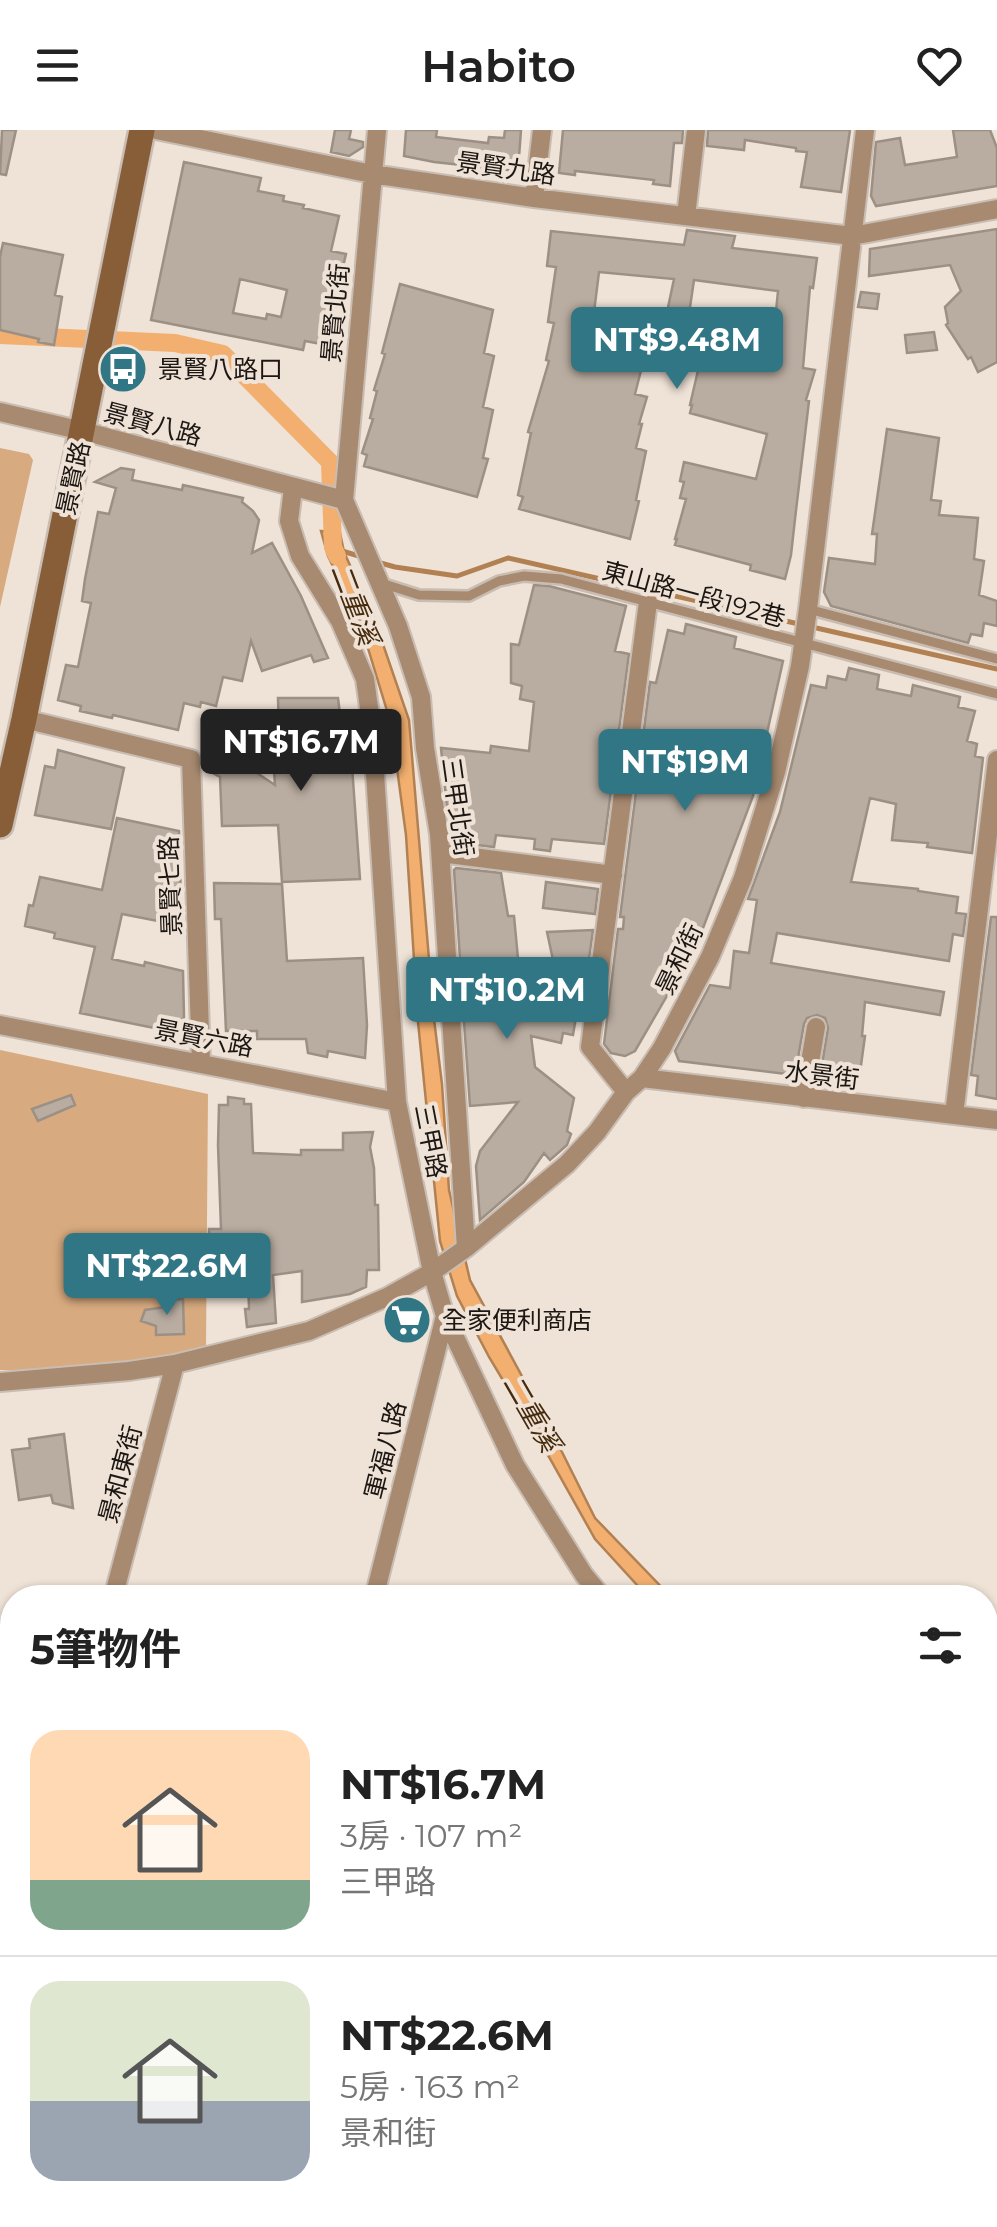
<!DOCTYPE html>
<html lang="zh-TW">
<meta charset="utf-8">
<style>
:root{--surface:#fff;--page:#f6f6f6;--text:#222;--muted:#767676;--line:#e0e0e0;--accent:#317684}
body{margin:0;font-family:Montserrat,"Noto Sans TC",sans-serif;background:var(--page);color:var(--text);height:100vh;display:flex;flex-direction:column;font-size:38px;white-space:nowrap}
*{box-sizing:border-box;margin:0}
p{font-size:32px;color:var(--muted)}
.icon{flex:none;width:55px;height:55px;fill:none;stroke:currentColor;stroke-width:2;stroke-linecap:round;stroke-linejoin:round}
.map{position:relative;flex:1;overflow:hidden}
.side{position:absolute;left:0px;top:1455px;width:998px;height:642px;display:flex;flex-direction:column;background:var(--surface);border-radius:40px 40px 0 0;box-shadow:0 2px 8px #0004}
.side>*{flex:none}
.price{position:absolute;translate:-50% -85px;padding:0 22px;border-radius:10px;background:var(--accent);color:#fff;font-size:32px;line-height:65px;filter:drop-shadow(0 2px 5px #0008)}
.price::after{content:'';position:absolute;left:50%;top:60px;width:30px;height:22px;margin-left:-15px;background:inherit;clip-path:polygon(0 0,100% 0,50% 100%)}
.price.selected{background:#222;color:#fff}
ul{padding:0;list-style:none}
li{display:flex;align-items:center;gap:30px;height:250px;padding:0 30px}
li+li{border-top:2px solid var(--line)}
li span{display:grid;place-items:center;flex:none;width:280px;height:200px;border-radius:30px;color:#555}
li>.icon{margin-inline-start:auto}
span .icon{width:120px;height:120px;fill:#fffc;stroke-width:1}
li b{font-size:42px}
h2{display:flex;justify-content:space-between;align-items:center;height:120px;padding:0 30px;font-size:42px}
header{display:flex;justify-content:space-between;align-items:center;height:130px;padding:0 30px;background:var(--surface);font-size:45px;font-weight:600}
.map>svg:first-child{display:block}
.green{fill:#d8aa7f}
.water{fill:#f2af6f;stroke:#b28153;stroke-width:2.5}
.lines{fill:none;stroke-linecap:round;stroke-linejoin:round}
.stream{stroke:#b28153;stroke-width:5}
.canal{stroke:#f2af6f;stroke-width:18}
.building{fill:#b9aca0;stroke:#9c9085;stroke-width:2.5;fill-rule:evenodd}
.lane-casing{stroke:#c9bdb3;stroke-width:14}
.street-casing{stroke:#c9bdb3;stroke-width:22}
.secondary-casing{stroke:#c9bdb3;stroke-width:30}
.lane{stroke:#a78a70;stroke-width:9}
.street{stroke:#a78a70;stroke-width:18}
.secondary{stroke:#875e37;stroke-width:25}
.labels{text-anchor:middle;stroke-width:8;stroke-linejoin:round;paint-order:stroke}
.street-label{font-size:25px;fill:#1c1713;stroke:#efe2d6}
.poi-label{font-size:25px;fill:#1c1713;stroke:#efe2d6;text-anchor:start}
.water-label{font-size:28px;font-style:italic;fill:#462b0f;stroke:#efe2d6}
</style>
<header><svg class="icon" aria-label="menu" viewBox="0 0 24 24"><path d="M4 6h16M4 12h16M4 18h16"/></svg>Habito<svg class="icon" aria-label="heart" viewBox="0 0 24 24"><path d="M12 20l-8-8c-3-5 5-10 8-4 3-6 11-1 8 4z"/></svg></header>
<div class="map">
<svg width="997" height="2097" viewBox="0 0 997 2097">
<rect width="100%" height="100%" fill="#efe2d6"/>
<path class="green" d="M0 318 29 324 33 330 0 477Z
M0 920 208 964 206 1217C139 1232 69 1241 0 1240Z"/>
<path class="water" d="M321 401 340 403 344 422 374 488 409 590 434 889 442 954 449 1060 470 1150 550 1298 595 1388 671 1467H648L595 1409 549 1327 489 1227 457 1166 440 1111 418 892 406 705 391 594 360 492 328 426Z"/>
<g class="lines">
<path class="stream" d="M339 420 362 427
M377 432 395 437 457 446 508 428 997 539"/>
<path class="canal" d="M0 205 175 213 223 224 330 332 333 417 337 426"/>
</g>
<path class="building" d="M2 0H16L6 45 0 44Z
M335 0H351L349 9 363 12V17L349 26 331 22Z
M406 0H437L436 7 488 13 489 7 504 8 505 0H521L518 41 434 32 404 26Z
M563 0H683L682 13H674L670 56 653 54 654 50 575 41V45L559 43Z
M708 0H850L841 62 801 57 807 22 796 21V18L745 10 744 20 707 16Z
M953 0H990L997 18V56L876 76 871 66 876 12 900 8 905 35 957 27Z
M184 32 261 48 258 61 284 66 283 71 304 75 303 78 339 86 331 121 346 124 329 196 336 198 332 216 305 211 303 220 151 190ZM240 149 287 160 281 187 267 184 266 189 233 183Z
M997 99V232L978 242 971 227 968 229 946 195 948 193 945 177 961 161 950 135 869 146 870 119Z
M687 100 735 106 732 118 817 128 813 158 810 157 803 238 815 240 806 270 809 271 795 389 791 425 785 449 750 440 751 435 675 415 677 409H675L686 369 680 368 684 352 680 351 684 332 756 349 767 304 690 283 692 275H690L699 236 680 231 681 224 659 220 674 149 599 142 591 206 646 221 635 264 647 267 639 294H642L636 318 646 321 636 370 639 371 630 409 519 379 523 367 518 365 531 303 528 302 549 231 546 230 554 193 548 192 556 137 547 136 551 101 684 115ZM694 150 778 161 774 201 688 191Z
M3 113 63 125 55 165 62 167 54 215 38 212 39 209 0 200V127Z
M400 154 493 180 484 223 494 226 483 277 493 280 483 328 488 329 477 367 364 336 367 325 362 323 373 289 370 288 377 261 374 260 385 224 382 223Z
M861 162 879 164 877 179 858 177Z
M934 202 937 220 907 223 905 205Z
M887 299 939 308 931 370 941 371 939 385 978 388 974 429 984 431 979 465 997 471V496L984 493 982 506 971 504 968 513 831 476 824 462 829 428 875 434 877 404H872Z
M121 338 134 340 132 350 182 360 183 355 243 368 242 372 253 381 259 390 252 423 272 413 301 466 328 528 314 532 311 525 262 541 251 511 242 551 223 547 216 576 201 572 200 577 184 573 178 600 113 585 112 588 80 581 81 576 58 570 66 535 78 537 91 473 82 471 85 449 98 382 109 384 116 358 95 352Z
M534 455 549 456 626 476 615 521 629 524 604 714 552 709 550 721 534 719 535 709 496 705 494 717 461 713V701L451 699V678H447L441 618 490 623 491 616 529 621 534 572 520 569 522 556 511 553V514L519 515Z
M686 494 736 507 734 518 783 531 753 666 697 814 635 921 625 926 611 923 604 914 618 799H623L624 787H620L650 552 656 553 668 500 684 504Z
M849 538 879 545 877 559 911 566 913 555 960 567 958 577 975 581 967 611 977 614 975 626 983 628 972 723 927 717 928 713 892 710 896 674 870 668 851 752 918 759V761L958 767 956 783 966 784 963 806 953 804 949 831 777 803 771 833 944 862 940 885 865 872 862 906H865L859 950 820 946 828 898 825 888 817 885 807 888 804 894 795 945 679 931 675 921 710 855 730 858 734 821 749 823 757 770 748 769 780 682 811 555 826 558 828 546 846 550Z
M278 568H338L340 584H344L345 637 352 636 360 749 282 752 278 695 222 696 220 647 211 642 221 625 233 633 236 629 275 655 274 640H280Z
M58 620 124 638 111 699 35 685 45 636 55 638Z
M117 688 179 701 181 772 162 768 158 791 122 784 112 829 144 836 145 832 183 841 184 887 176 900 169 901 80 883 95 817 54 808 55 803 25 796 29 775 33 776 40 747 102 760Z
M456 738 501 743 508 786H514L523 882H529L531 868 583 876 581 888 576 887 573 905 563 903 561 913 531 906 535 937 574 968 567 1001 571 1004 567 1015 550 1030 544 1023 524 1052 480 1090 476 1036 480 1021 518 972 470 976 463 878 475 877 469 842 461 843 454 740Z
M546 752 598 759 595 784 543 778Z
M214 753 282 754 287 831 363 828 367 895 365 928 328 921 327 927 308 923 306 909H257V901H226L221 789H215Z
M991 787H997V969L976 965 978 946 971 945Z
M593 800 588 836 553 830 547 802Z
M71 965 75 975 38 991 32 979Z
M228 967 244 969V974H251L253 1023 301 1025V1020H343V1003L373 1002 370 1017 374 1038 375 1075H378L379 1140H367L366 1157 350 1164 302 1172V1141L273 1145 276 1193 247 1197 245 1179H249L248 1150 217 1152V1141H213L212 1121H209V1099H221L218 1015 219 975H228Z
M183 1169 184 1204 156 1205V1196L141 1191 145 1180 166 1177V1170Z
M64 1304 73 1378 53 1373 51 1365 19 1370 12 1320 30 1318 29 1309Z"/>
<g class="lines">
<g class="lane-casing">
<path id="lane" d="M381 453 419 465 469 466 499 451 524 446 561 449 997 564
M808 479 997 529"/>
</g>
<g class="street-casing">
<path id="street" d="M156 0 372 44 534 68 852 106 997 79
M534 68 542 0
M686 86 696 0
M0 282 83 301 344 370 398 496 421 567 425 618 439 704 466 1118
M293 358 289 391 300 426 340 491 365 549 372 599 397 972 432 1142 445 1186 515 1335 584 1445 603 1468
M344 370 377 0
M24 589 191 629 201 933
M441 723 613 745
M0 895 397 972
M642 948 997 990
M626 962 590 917 648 472
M804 968 816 897
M954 985 997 630
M0 1252 129 1241 175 1234 309 1201 387 1167 432 1142 466 1118 567 1034 597 1002 626 962 642 948 662 918 710 827 743 748 776 642 800 536 808 479 865 0
M113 1468 175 1234
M374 1468 445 1186
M0 1638 12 1641
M985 1767 997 1771
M0 1917 12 1865
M0 1972 12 1975
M517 2085 569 2097
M214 2097 217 2085
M418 2097 421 2085
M608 2097 611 2085
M815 2097 818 2085
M996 2097 997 2094"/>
</g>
<g class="secondary-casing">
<path id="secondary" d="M0 695 24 589 142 0"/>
</g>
<use href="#lane" class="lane"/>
<use href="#street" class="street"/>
<use href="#secondary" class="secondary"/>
</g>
<defs>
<g id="bus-disc" transform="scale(2.5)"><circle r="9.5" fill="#317684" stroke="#efe2d6"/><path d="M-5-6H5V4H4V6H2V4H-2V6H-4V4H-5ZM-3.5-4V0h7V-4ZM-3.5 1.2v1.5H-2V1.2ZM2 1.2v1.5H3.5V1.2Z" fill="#fff"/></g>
<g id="supermarket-disc" transform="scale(2.5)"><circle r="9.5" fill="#317684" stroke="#efe2d6"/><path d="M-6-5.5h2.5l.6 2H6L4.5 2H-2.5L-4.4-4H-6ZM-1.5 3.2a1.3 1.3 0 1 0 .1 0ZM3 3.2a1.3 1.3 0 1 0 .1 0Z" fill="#fff"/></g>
</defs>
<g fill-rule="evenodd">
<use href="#bus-disc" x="123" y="239"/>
<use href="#supermarket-disc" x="407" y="1190"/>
</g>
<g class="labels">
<g class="street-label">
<text transform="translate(506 38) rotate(8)" y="9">景賢九路</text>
<text transform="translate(335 183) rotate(-85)" y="9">景賢北街</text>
<text transform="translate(153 294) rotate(15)" y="9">景賢八路</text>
<text transform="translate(73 348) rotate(-78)" y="9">景賢路</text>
<text transform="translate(694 464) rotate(15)" y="9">東山路一段192巷</text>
<text transform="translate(458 677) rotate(82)" y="9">三甲北街</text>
<text transform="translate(170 756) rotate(-92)" y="9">景賢七路</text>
<text transform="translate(679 829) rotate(-64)" y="9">景和街</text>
<text transform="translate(204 908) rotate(11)" y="9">景賢六路</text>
<text transform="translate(822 945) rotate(7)" y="9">水景街</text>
<text transform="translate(431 1011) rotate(79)" y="9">三甲路</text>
<text transform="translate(385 1320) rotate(-76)" y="9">軍福八路</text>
<text transform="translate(120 1344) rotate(-75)" y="9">景和東街</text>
</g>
<g class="poi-label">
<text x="158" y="248">景賢八路口</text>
<text x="442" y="1199">全家便利商店</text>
</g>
<g class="water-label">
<text transform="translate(355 474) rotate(69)" y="10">二重溪</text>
<text transform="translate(532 1283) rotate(60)" y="10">二重溪</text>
</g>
</g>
</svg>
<b class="price" style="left:677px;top:262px">NT$9.48M</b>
<b class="price selected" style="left:301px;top:664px">NT$16.7M</b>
<b class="price" style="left:685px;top:684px">NT$19M</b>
<b class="price" style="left:507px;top:912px">NT$10.2M</b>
<b class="price" style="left:167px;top:1188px">NT$22.6M</b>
<section class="side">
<h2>5筆物件<svg class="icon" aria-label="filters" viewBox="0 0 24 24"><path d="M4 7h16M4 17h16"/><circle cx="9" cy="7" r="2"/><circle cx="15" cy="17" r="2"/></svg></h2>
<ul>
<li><span style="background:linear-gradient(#ffd9b3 75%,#7fa58c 0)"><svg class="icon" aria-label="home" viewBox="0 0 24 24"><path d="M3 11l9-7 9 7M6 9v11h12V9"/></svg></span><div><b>NT$16.7M</b><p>3房 · 107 m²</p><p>三甲路</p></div></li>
<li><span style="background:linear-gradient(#dfe7d0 60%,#9aa5b1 0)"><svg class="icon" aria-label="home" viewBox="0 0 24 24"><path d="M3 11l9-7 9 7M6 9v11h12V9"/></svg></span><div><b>NT$22.6M</b><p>5房 · 163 m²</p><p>景和街</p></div></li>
</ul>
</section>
</div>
